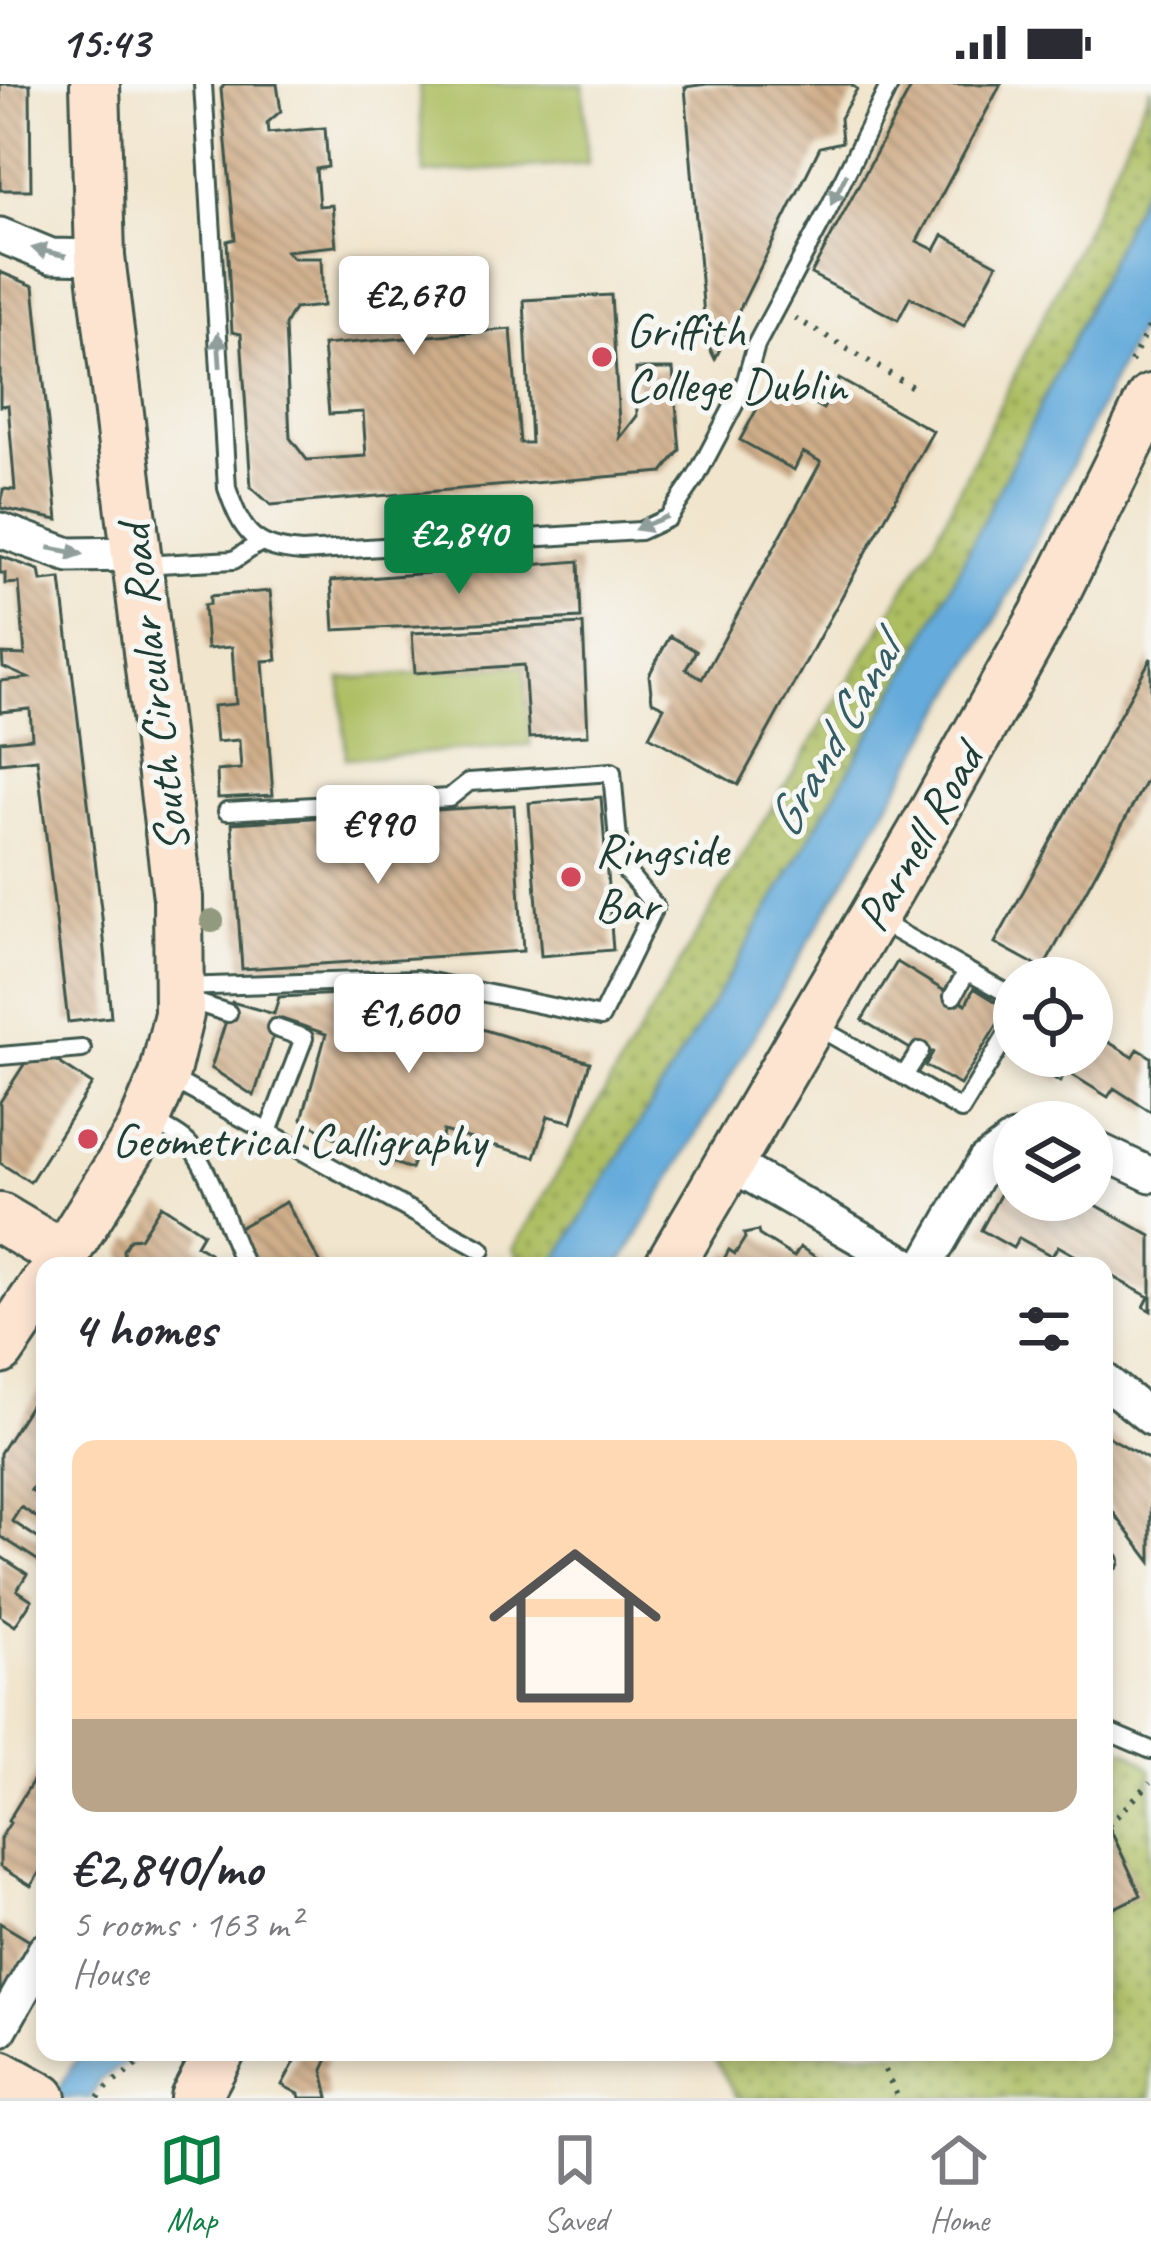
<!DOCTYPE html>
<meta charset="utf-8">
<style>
:root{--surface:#fff;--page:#f7f7f7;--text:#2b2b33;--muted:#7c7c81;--line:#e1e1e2;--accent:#0b8043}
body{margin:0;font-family:Caveat,sans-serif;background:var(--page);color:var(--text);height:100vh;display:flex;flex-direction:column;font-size:45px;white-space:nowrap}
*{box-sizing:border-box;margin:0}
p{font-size:39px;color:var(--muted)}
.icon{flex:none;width:66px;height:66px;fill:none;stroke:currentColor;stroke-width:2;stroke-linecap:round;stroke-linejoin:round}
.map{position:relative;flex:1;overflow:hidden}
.sheet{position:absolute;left:36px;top:1173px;width:1077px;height:804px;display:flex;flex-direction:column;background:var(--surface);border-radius:24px;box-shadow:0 6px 18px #0003}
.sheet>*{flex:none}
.controls{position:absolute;left:993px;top:873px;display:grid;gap:24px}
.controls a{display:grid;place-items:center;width:120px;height:120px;border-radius:50%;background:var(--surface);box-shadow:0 6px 18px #0003;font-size:60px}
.price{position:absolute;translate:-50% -102px;padding:0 27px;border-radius:12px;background:#fff;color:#222;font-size:39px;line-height:78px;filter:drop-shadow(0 3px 6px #0008)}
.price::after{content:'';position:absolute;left:50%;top:72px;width:36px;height:27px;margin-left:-18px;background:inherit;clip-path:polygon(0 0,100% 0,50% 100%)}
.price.selected{background:var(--accent);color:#fff}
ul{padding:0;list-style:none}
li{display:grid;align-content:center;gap:24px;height:636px;padding:0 36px}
li span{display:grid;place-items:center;height:372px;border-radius:24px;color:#555}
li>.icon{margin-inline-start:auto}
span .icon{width:216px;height:216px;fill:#fffc;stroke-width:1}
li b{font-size:51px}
h2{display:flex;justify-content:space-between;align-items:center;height:144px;padding:0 36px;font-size:51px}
.status{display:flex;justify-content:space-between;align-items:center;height:84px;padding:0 60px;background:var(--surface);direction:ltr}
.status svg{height:33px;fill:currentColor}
.menu{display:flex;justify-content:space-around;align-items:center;height:168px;border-top:3px solid var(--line);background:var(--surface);font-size:33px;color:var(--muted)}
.menu a{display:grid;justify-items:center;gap:6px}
.menu .selected{color:var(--accent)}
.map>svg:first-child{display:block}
.green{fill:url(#green-dots);stroke:#667e4b;stroke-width:3}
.pitch{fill:#adbe62;stroke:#667e4b;stroke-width:3}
.water{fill:#65abdb;stroke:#427488;stroke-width:3}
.building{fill:url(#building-back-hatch)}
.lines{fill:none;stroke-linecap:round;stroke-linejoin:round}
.lane-casing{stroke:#3e564b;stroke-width:22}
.street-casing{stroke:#3e564b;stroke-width:39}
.secondary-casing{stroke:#3e564b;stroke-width:54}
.path{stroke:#3e564b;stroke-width:6;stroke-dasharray:3 9;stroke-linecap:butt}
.lane{stroke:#fff;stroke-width:16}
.street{stroke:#fff;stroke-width:33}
.secondary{stroke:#fde4d1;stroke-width:48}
.tree{fill:#919a7f}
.oneway{fill:#8f9e9a}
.poi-dot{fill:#d1495b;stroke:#f6f6f2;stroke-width:4.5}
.labels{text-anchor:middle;stroke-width:10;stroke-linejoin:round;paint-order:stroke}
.poi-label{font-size:48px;fill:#1f3d34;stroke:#f6f6f2;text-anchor:start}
.street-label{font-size:48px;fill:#1f3d34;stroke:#f6f6f2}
.water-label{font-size:51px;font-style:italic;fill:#345e66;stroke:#f6f6f2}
</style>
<div class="status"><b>15:43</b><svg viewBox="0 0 49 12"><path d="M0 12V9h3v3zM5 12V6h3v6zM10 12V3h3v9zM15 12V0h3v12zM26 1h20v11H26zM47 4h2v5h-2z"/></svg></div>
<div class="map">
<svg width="1151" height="2014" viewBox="0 0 1151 2014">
<defs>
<pattern id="green-dots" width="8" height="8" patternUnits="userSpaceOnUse" patternTransform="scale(3)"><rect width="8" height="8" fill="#adbe62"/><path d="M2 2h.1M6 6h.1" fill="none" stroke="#8c9c52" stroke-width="1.8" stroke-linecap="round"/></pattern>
<pattern id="building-back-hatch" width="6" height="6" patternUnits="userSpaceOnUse" patternTransform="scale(3)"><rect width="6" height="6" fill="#d0ae8a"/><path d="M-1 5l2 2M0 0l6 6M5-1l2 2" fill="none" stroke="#a88f72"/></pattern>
</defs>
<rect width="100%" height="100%" fill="#f6f6f2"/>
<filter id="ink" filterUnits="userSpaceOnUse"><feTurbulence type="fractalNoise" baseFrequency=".00833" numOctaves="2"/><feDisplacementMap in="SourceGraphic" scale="24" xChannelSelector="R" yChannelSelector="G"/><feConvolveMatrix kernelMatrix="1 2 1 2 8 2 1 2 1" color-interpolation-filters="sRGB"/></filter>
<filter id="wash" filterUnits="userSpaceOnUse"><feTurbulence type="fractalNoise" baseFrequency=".004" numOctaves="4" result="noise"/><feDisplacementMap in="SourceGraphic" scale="48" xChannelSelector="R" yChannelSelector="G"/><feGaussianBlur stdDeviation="2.7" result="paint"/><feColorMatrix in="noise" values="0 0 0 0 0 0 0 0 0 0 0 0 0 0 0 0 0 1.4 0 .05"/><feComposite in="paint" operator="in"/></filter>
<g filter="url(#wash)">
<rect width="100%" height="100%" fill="#f1e5cd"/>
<path class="green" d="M1151 2V86L1064 275 914 575 731 889 553 1182H524L513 1165 736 783 937 451 1096 124Z
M1104 1662 1129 1667 1151 1685V2014H737L711 1968H1104V1829L1141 1811 1104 1732Z"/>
<path class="pitch" d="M419 0H583L588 80 424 90Z
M524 581 530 661 346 675 341 595Z"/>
<path class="water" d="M1151 86V218L998 532 620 1182H553L731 889 914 575 1064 275Z
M81 1968H144L101 1995 90 2014H53Z"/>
<g id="blocks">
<path class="building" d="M0 0H30L31 106H0Z
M225 0H277L281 27 267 39 268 49 325 44 328 83 316 85 319 122 332 121 336 162 286 167 293 174H321L323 222 294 225 285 241 290 354 307 376 366 372 363 328 329 330 323 261 511 245 520 359H531L524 216 611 211 620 354 637 332 636 285H673L680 366 663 388 271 421 251 403 241 250 232 248 227 157 235 155 221 5Z
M707 0H850L857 5 840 34 842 58 820 63 715 275 706 256 685 3Z
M913 0H1001L917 157 935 166 943 151 997 180 964 242 910 213 898 236 811 190Z
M0 188 34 202 58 436 1 424 3 405 15 406 8 321 0 322Z
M839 295 933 347 738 701 649 652 664 623 652 617 649 591 670 552 696 567 686 585 702 595 821 378 803 368 794 386 740 356 772 297 823 325Z
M0 472 39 486 41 497 61 495 102 833 111 933 68 938 37 675 0 679V657L32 654 30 625 0 628V597L28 594 3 583 2 570 25 571 19 499 5 500V489H0Z
M579 477 581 534 334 546 331 497Z
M270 507 277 576 263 577 273 711 218 714 217 687 241 685 239 656 216 658 213 622 236 620 232 563 207 565 204 521 210 520V512Z
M583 540 588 651 529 654 524 581 415 589 412 549Z
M1151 574V688L1043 885 995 859Z
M601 713 613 866 541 872 529 719Z
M514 721 523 867 242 885 232 739Z
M897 878 966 920 974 904 998 919 1000 936 960 1001 925 982 933 968 912 966 862 936Z
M363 909 590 978 572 1038 548 1032 535 1073 443 1047 441 1060 417 1068 411 1085 355 1065 302 1035 326 950 279 934 254 1012 211 984 232 918 274 930 279 913Z
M1092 948 1133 973 1138 965 1151 973V1028L1114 1004 1108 1013 1066 987 1060 998 1019 972H1092Z
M55 976 92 1000 30 1098 0 1079V1018L25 979Z
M1007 1098 1014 1102V1116H1059L1078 1126 1083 1116H1087L1151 1152V1227L1144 1223 1149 1213 1104 1188V1182H1094L1058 1162 1052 1172 1019 1154 1013 1164 981 1146Z
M286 1118 322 1182H257L236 1145Z
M161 1121 203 1149 196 1161 209 1169 201 1182H132L124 1177 123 1166 130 1155 140 1154Z
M758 1147 759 1151 794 1173 800 1163 825 1179 823 1182H720L729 1166 735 1170 745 1154 744 1150Z
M45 1298V1385L31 1406 45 1415V1439L21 1423 12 1437 45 1459V1481L0 1452V1369Z
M1104 1350 1151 1377V1478L1104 1416Z
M0 1472 27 1490 17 1506 32 1516 15 1542 0 1532Z
M45 1677V1779L31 1802 0 1783V1755L10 1739 8 1737Z
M1104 1732 1141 1811 1104 1829Z
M0 1839 33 1859 0 1914Z
M300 1968H315L328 1975 323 1986 329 2014H300L299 2010 282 2001Z"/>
</g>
</g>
<g filter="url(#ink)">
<use href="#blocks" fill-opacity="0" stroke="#3e564b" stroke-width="3"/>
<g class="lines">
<g class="lane-casing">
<path id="lane" d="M203 0 227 404C242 448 253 465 302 468L640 447 668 434 696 393 745 300 756 261 829 124 890 0
M140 481 234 476 259 459
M877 836 967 887 953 912
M967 887 1014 913
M182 903 417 895 601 933 655 822 620 780 612 688 469 698 449 714 227 727
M185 915 228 929
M816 942 904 992 920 967
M0 972 82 965
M904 992 961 1026 1014 939
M168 993 482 1166
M152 1036C164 1044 183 1052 192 1064 217 1100 226 1144 245 1182
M268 1048 304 954 276 944
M1104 1478 1110 1477
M1104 1646 1151 1666"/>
</g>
<g class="street-casing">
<path id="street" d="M0 151 51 172 100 173
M0 446 69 471 136 470
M1092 1063 1151 1091
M728 1078 909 1182
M925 1182 985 1077 1014 1056
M1104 1296 1151 1334
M0 1945 45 1866"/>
</g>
<g class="secondary-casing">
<path id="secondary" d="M0 1134 64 1172
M57 1182 141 1047 164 992 179 930 178 814 100 173 95 0
M669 1182 923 747 1044 531 1151 315
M0 1266 45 1200
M0 1991 42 2014
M195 2014 220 1968"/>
</g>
<path class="path" d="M795 234 914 304
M1131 278 1151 239
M1108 1741 1151 1698
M885 1986 898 2014
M98 2014C111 1995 136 1987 149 1968"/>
<use href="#lane" class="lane"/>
<use href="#street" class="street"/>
<use href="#secondary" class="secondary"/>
</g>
<circle class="tree" cx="212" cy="837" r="12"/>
<defs><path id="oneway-solid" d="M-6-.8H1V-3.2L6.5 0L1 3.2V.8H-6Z" transform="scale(3)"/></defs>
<g class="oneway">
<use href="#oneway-solid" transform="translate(839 105) rotate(117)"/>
<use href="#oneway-solid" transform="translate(49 168) rotate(-167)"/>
<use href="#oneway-solid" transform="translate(219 266) rotate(-94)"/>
<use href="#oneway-solid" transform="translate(651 439) rotate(158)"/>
<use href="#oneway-solid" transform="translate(66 467) rotate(11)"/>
</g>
</g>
<g class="poi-dot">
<circle cx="602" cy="273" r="12"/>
<circle cx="571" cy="793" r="12"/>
<circle cx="88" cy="1055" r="12"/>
</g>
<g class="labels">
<g class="poi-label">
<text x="626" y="262">Griffith<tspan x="626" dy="55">College Dublin</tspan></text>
<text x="595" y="782">Ringside<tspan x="595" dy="55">Bar</tspan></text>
<text x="112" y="1072">Geometrical Calligraphy</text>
</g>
<g class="street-label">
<text transform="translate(152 605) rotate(-97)" y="17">South Circular Road</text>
<text transform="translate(918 753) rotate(-60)" y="17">Parnell Road</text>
</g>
<g class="water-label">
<text transform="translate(832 653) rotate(-60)" y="18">Grand Canal</text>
</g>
</g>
</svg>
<div class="controls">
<a><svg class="icon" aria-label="locate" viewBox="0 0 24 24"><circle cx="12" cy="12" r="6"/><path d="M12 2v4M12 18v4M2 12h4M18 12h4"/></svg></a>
<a><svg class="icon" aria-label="layers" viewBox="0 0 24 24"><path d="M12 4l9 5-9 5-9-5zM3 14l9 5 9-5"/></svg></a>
</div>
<b class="price" style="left:414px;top:274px">€2,670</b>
<b class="price selected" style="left:459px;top:513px">€2,840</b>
<b class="price" style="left:378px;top:803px">€990</b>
<b class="price" style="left:409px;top:992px">€1,600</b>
<section class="sheet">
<h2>4 homes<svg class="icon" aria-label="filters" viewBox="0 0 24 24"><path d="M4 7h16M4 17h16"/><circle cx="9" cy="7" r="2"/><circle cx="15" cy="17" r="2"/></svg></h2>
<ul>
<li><span style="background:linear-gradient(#ffd9b3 75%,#b9a48a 0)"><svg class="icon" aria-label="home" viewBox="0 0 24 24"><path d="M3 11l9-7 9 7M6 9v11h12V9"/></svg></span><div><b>€2,840/mo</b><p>5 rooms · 163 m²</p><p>House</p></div></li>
</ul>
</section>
</div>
<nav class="menu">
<a class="selected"><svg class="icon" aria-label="map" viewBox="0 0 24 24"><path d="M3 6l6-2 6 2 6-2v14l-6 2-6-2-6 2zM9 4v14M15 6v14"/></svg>Map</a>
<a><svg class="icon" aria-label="saved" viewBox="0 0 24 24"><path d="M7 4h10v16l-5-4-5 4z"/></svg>Saved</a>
<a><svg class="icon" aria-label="home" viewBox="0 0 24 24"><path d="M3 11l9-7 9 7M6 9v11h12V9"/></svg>Home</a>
</nav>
